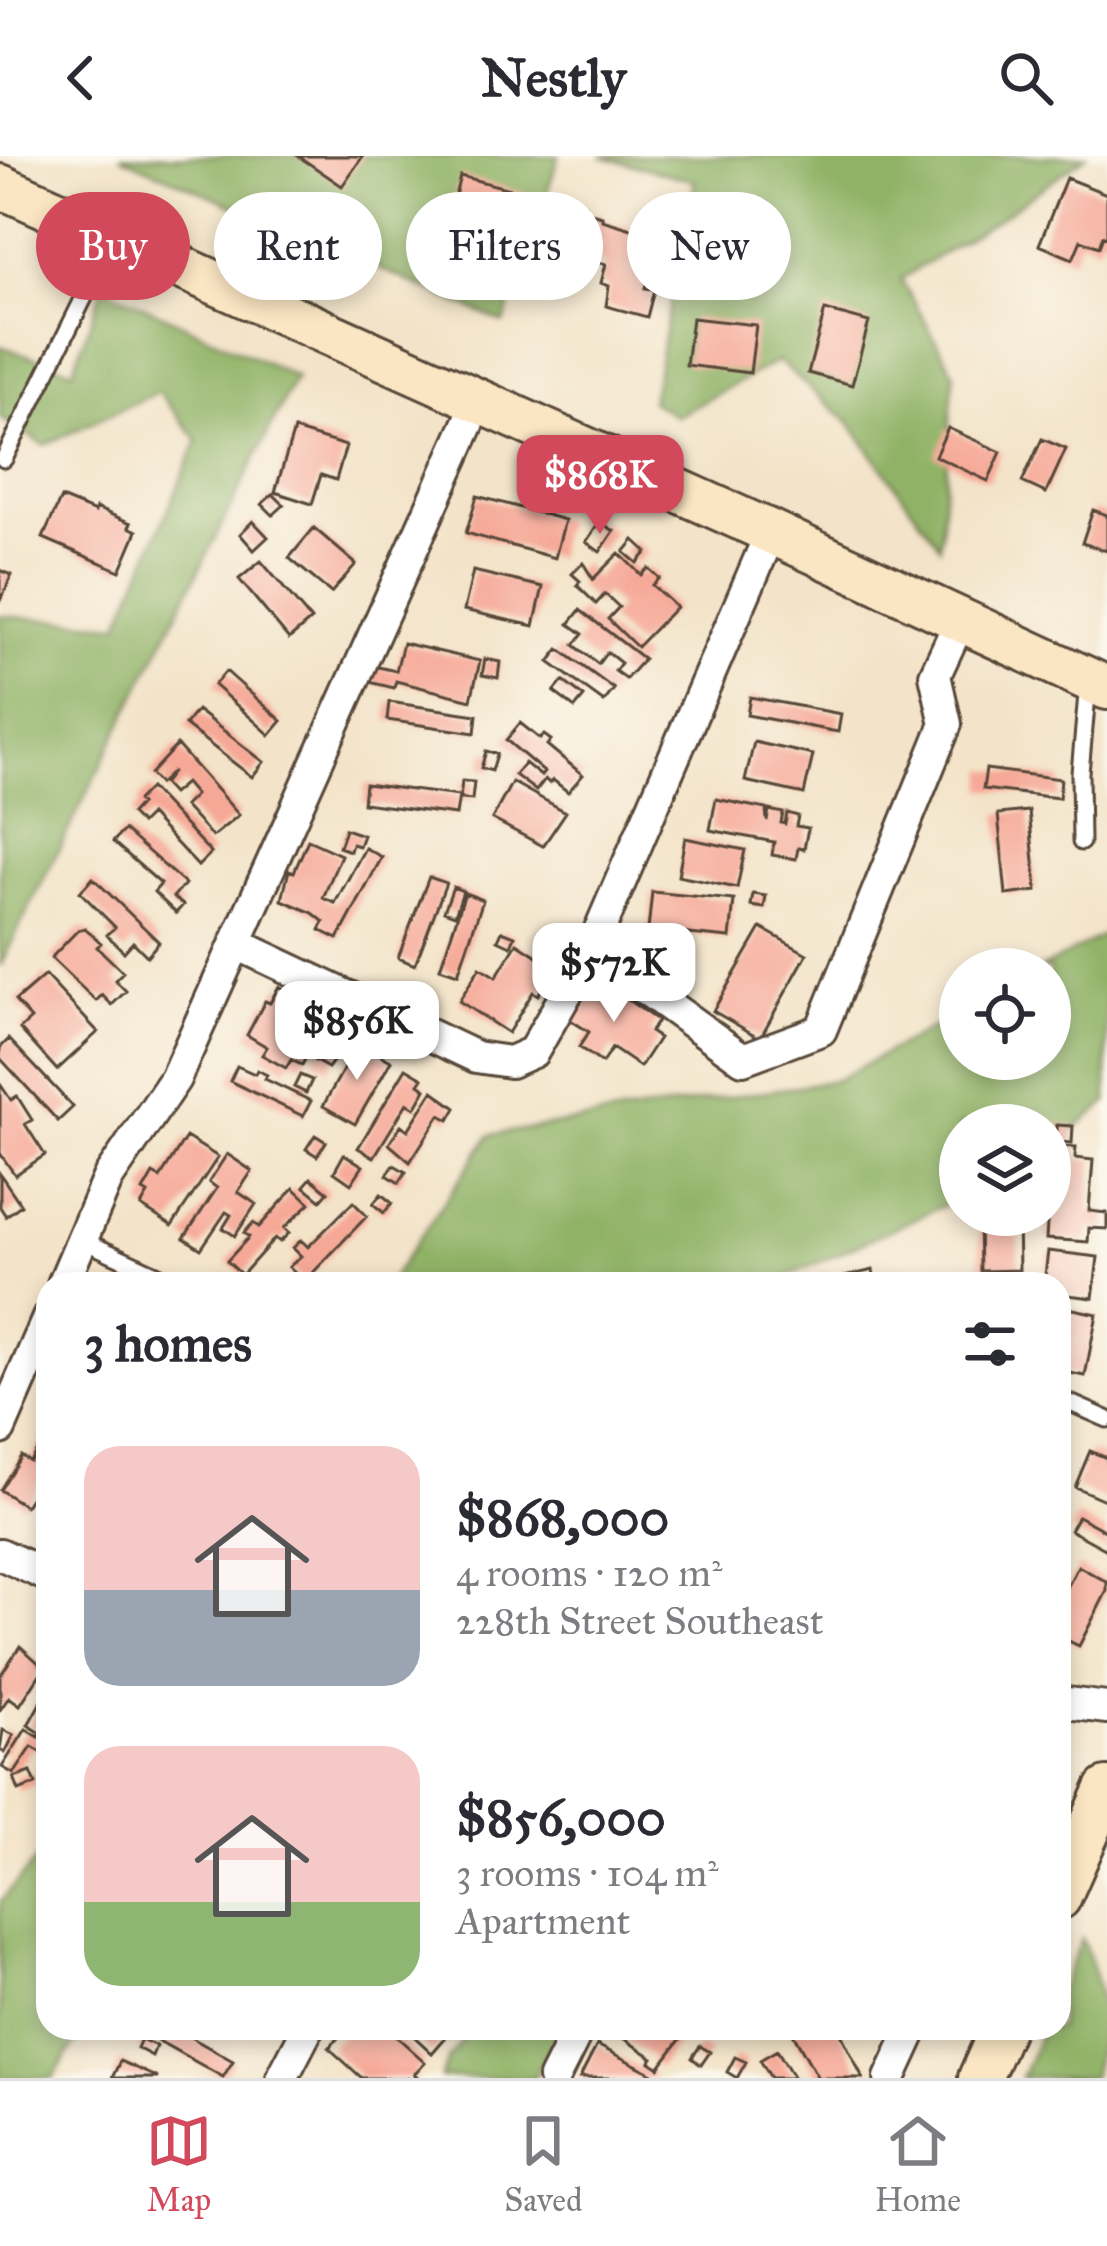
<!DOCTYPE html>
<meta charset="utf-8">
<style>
:root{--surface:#fff;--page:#f7f7f7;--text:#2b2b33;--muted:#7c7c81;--line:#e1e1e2;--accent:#d1495b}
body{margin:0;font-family:"IM FELL Great Primer",serif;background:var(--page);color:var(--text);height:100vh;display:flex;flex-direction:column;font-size:45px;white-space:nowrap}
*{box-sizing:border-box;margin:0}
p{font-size:39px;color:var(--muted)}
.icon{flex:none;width:66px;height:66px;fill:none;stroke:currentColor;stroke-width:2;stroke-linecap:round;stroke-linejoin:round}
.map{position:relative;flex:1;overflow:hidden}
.drawer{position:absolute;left:36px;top:1116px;width:1035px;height:768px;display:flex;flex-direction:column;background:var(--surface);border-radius:36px;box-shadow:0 6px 18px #0003}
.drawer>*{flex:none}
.banner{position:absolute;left:36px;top:36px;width:1035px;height:108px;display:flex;gap:24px}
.fabs{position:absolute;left:939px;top:792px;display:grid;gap:24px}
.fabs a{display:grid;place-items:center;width:132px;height:132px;border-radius:50%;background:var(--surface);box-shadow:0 6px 18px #0003;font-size:60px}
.price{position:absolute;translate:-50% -102px;padding:0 27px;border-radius:24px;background:#fff;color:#222;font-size:39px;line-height:78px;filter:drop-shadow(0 3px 6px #0008)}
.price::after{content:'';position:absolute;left:50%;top:72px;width:36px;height:27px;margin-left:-18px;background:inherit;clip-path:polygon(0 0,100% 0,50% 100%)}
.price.current{background:var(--accent);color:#fff}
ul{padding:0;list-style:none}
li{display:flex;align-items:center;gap:36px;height:300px;padding:0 48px}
li span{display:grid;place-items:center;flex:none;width:336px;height:240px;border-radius:36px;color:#555}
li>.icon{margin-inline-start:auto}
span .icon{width:144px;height:144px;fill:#fffc;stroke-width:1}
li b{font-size:51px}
h2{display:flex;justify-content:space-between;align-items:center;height:144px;padding:0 48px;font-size:51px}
.tag{padding:0 42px;border-radius:54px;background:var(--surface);box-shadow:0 6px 18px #0003;font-size:42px;line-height:108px}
.tag.current{background:var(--accent);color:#fff}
header{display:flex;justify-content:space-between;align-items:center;height:156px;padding:0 48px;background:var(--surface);font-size:54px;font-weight:700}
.tab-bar{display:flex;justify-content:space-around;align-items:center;height:168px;border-top:3px solid var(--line);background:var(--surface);font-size:33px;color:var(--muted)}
.tab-bar a{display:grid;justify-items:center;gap:6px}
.tab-bar .current{color:var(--accent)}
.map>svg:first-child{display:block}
.forest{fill:#90b266;stroke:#666e42;stroke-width:3}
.building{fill:#f6a897}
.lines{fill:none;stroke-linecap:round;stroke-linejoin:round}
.lane-casing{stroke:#574638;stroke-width:21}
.street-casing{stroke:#574638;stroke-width:36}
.secondary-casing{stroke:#574638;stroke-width:48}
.lane{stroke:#fff;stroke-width:15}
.street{stroke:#fff;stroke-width:30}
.secondary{stroke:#fbe6c3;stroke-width:42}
</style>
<header><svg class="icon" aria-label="back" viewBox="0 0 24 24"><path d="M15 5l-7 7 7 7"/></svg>Nestly<svg class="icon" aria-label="search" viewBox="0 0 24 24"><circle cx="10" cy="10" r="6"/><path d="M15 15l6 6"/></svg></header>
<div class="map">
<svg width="1107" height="1922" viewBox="0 0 1107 1922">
<rect width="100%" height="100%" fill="#fbf7ec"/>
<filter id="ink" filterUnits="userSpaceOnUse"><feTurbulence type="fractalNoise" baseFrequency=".00833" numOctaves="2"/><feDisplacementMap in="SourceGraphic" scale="24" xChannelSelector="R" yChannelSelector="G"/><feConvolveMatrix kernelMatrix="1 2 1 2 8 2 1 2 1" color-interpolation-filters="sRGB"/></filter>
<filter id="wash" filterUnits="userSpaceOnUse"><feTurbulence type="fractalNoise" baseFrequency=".004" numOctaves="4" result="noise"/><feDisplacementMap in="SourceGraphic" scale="48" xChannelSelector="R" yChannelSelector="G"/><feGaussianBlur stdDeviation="2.7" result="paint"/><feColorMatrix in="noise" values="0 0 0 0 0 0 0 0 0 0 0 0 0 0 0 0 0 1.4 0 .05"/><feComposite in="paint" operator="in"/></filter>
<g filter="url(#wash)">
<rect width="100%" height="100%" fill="#f3e3c8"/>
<path class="forest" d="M120 0H559L504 167Z
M600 0H1086L995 65 901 123 954 216 940 390 849 266 778 205 677 260 651 245 695 25Z
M103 131 296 221 0 810V460L119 468 198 284 158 236 44 289 0 262V190L73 214Z
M1107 777V947L1050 992V969H960V1042L771 1128H388L490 979 836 924 960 857V903H1050V813H1040Z
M39 1701 48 1705V1872H85L53 1922H0V1746Z
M1082 1783C1105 1844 1107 1858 1092 1922H1021L1043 1872H1059V1836Z
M472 1872H559L534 1922H441L448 1903Z"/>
<g id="blocks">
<path class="building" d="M298 0H363L342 30Z
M460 20 525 37 513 81 449 64Z
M1066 22 1107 38V82L1103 80 1099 91 1081 84 1073 103 1039 89Z
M570 44 585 49 583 55 602 60V64L645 77 643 86 657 90 645 132 654 134 647 161 606 150 609 130 601 127 606 108 592 104 588 117 553 107Z
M655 49 673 52 670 67 652 64Z
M825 154 869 166 852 229 808 217Z
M692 162 756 169 750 217 686 209Z
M948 272 1001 296 988 325 935 300Z
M294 274 346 290 336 324 321 319 312 348 275 336Z
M1042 283 1066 293 1046 337 1022 326Z
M273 338 284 349 273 359 262 348Z
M477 340 565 364 555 402 466 377Z
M61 342 95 356 96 352 131 367 129 371 137 375 120 415 43 382Z
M1093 354 1107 359V395L1082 387Z
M253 365 268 381 254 394 240 378Z
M600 366 614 375 600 396 586 386Z
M314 372 356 408 331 437 289 402Z
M634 384 647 396 637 407 624 396Z
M619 397 641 419 648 412 659 422 652 429 676 451 637 491 608 463 619 451 605 438 596 448 577 429 580 425 572 418 583 407 593 423Z
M261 405 311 464 289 483 239 423Z
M0 414 12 419 0 446Z
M473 415 543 431 534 470 464 454Z
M580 454 644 503 626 523 615 515 621 507 607 496 598 508 574 489 583 478 569 468Z
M403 487 480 505 471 544 396 525 394 532 365 525 369 509 396 515Z
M559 493 614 533 604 546 549 506Z
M485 503 500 506 498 522 482 519Z
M226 515 282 565 270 579 214 529Z
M563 525 584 541 575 552 554 536Z
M750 541 841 558 838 576 747 559Z
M389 546 477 559 475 577 387 564Z
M197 554 264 606 252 621 185 569Z
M520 567 540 583 544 579 551 584 547 589 583 619 568 636 553 624 549 627 545 623 536 635 515 619 525 607 541 620 544 616 506 584Z
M754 586 813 599 804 638 745 625Z
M177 589 239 659 212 681 184 650 195 639 185 627 172 638 163 628 173 615 159 628 150 618Z
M486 595 497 598 492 615 481 612Z
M986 613 1061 623 1059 642 983 633Z
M462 625 474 626 472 644 460 643Z
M512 626 566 656 543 690 492 663Z
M365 628 459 640 456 659 363 647Z
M150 632 211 697 198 710 150 659 141 668 131 658 140 648 137 645Z
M716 643 766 653 767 665 769 654 783 657 781 667 785 668 787 657 798 660 796 670 808 672 804 693 798 692 796 703 772 699 774 686 710 674Z
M1029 655 1037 735 1006 739 998 658Z
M345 673 363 679 359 690 352 688 350 695 339 691Z
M124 674 185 728 173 741 183 749 176 757 154 736 161 728 113 686Z
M685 682 745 694 737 732 678 720Z
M308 684 341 699 323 742 335 747 365 692 382 701 338 783 320 774 324 766 313 757 282 744 289 714 294 716Z
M429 721 446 727 415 809 398 802Z
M93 722 159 786 147 800 133 786 124 796 107 779 115 771 80 736Z
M453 731 463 735 455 759 444 755Z
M652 736 734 744 730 782 648 774Z
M465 737 483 744 458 818 440 812Z
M753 738 766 740 764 752 751 750Z
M85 772 101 787 97 791 123 816 115 824 126 835 112 849 102 839 96 845 51 802 78 774Z
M761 772 807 798 760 882 713 855Z
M502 775 515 780 511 790 498 784Z
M517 787 551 809 542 822 547 825 538 839 533 836 508 877 459 845 480 811 496 821Z
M45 819 98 876 57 914 20 873 31 863 15 845Z
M597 822 658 865 650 876 659 882 640 911 612 892 602 907 579 891 589 876 569 863Z
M279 830 310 847 301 865 320 875 302 909 291 904 286 912 262 899 267 891 247 879 265 845 270 847Z
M322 881 343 892 328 912 314 904Z
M9 883 73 951 58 965 0 902V892Z
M358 887 391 905 355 968 323 950Z
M237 910 255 918 257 914 267 919 265 923 311 945 303 960 230 925Z
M406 912 423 922 419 928 426 933 415 952 407 947 374 1001 358 992Z
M300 919 312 924 306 937 294 931Z
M0 928 11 944 17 940 32 964 25 968 45 999 15 1019 0 997Z
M433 935 456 952 449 964 440 959 410 1006 389 988 401 969 408 974Z
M1057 969 1073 970 1072 987 1057 986Z
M315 979 326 986 317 1000 306 993Z
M186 981 218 1001 172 1070 141 1050 148 1038 143 1035 153 1018 160 1022Z
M1052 990 1076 991 1075 1002 1093 1004 1089 1055 1107 1057V1073L1089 1072 1088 1086 1046 1083Z
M227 998 252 1015 238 1036 256 1048 235 1080 223 1072 231 1059 226 1056 201 1093 184 1082 217 1032 209 1026Z
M344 998 363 1010 351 1028 334 1016Z
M394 1009 406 1016 399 1027 387 1019Z
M0 1018 21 1049 6 1060 0 1051Z
M311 1022 328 1036 321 1044 304 1030Z
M294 1032 310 1047 284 1072 289 1077 280 1086 275 1082 242 1119 227 1105 249 1081 244 1077 253 1067 259 1071Z
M381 1038 392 1047 384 1057 373 1048Z
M353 1046 367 1060 304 1126 289 1111 301 1100 293 1092 301 1084 308 1091Z
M1018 1062 1019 1114 980 1115 979 1063Z
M1048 1095 1098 1101 1093 1142 1059 1138V1128H1044Z
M873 1114 876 1128H823V1126Z
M1059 1150 1097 1158 1085 1220 1059 1215Z
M48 1277V1314L25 1350 0 1334 21 1300 30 1305Z
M1090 1295 1107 1302V1345L1075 1331Z
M48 1337V1372L33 1362Z
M1078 1360 1107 1376V1394L1070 1374Z
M1078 1410 1107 1426V1435L1079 1490 1059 1480V1447Z
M20 1490 44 1512 20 1549 9 1541 0 1554V1520Z
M48 1533V1600L32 1591 14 1618 2 1611 26 1573 39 1581 41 1577 28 1569Z
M3 1574 14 1579 5 1597 0 1594Z
M31 1616 36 1628 19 1635 14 1622Z
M142 1872H174L233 1905 223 1921 141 1875Z
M347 1872H387L425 1906 414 1918 419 1922H362L329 1892Z
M405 1872H434L445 1882 432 1897Z
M619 1872H678L685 1877 659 1912 650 1906 653 1902 615 1877Z
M790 1872H838L863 1922H818Z
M141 1883 156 1890 152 1900 137 1892Z
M597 1889 653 1918 651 1922H580Z
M700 1890 710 1896 701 1909 692 1902Z
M777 1894 794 1922H771L760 1904Z
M735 1901 746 1906 737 1922 727 1916Z
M120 1905 158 1922H112Z"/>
</g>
</g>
<g filter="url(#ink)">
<use href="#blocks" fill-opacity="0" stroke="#574638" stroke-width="3"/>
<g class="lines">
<g class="lane-casing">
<path id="lane" d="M4 303 112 85
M1081 686 1080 617 1088 527
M82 1084 178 1128
M1059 1242 1107 1263"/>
</g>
<g class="street-casing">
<path id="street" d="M771 376 591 794 743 903 821 874 946 568 935 519 960 465
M237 788 476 901 510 906 533 896 591 794
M63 1128 108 1022 175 923 479 244
M0 1273 48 1162
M0 1398 48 1420
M1059 1546 1107 1552
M282 1922 308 1872
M554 1922 579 1872
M890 1922 913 1872"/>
</g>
<g class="secondary-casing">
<path id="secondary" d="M0 30 771 376 1107 532
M1059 1742 1107 1633
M980 1922 1002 1872"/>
</g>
<use href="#lane" class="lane"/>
<use href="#street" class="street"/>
<use href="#secondary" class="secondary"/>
</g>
</g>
</svg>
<div class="fabs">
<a><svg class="icon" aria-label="locate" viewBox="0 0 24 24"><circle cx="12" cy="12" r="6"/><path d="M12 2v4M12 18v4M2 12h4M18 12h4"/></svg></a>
<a><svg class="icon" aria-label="layers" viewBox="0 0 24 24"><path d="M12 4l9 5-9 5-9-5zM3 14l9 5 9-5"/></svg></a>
</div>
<b class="price current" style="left:600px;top:381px">$868K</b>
<b class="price" style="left:614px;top:869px">$572K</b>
<b class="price" style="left:357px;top:927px">$856K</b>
<div class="banner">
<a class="tag current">Buy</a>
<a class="tag">Rent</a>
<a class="tag">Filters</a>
<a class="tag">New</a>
</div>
<section class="drawer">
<h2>3 homes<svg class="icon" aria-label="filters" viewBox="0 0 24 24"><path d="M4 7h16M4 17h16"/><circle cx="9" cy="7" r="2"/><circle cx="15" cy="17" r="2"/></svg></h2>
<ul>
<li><span style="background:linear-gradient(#f6c9c9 60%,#9aa5b1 0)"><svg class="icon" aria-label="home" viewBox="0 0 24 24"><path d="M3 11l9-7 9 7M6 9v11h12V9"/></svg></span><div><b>$868,000</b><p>4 rooms · 120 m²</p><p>228th Street Southeast</p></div></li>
<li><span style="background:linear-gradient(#f6c9c9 65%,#8fb573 0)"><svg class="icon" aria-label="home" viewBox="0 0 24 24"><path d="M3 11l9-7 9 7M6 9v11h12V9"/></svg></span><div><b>$856,000</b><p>3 rooms · 104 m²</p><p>Apartment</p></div></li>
</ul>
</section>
</div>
<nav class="tab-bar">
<a class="current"><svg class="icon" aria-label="map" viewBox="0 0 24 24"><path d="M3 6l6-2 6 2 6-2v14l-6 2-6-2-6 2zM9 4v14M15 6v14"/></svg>Map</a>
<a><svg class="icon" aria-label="saved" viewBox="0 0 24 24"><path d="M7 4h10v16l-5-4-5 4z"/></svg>Saved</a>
<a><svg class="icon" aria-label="home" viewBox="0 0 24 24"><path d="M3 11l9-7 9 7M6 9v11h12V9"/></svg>Home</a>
</nav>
